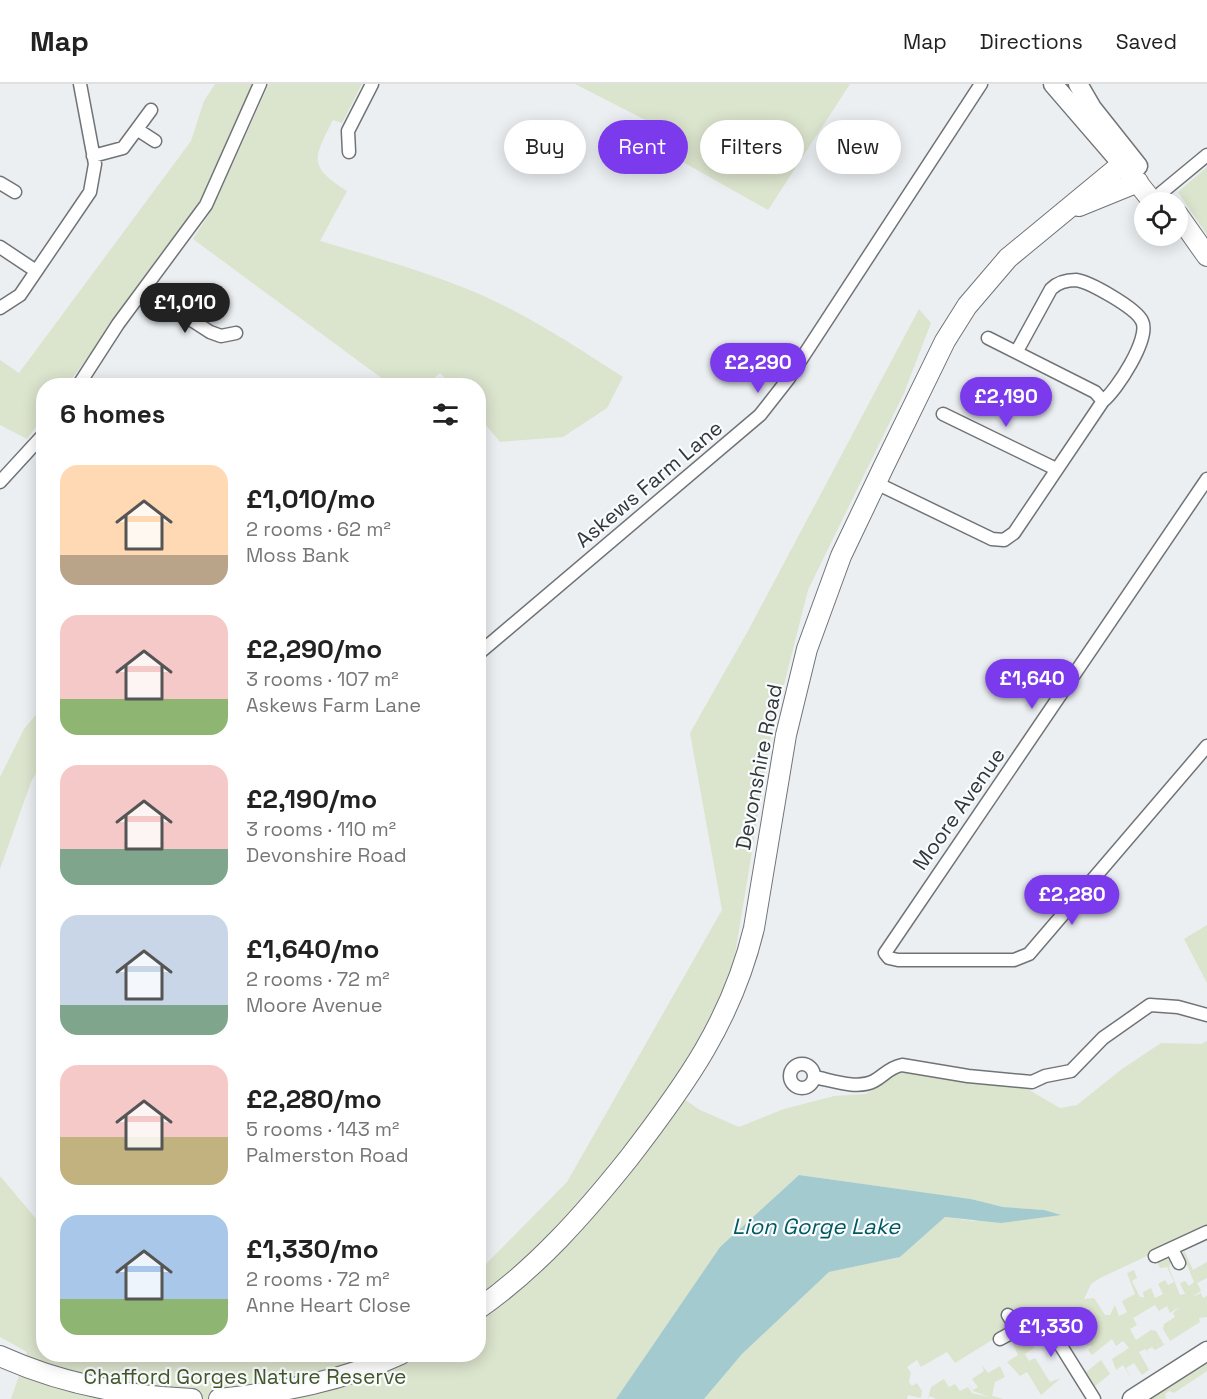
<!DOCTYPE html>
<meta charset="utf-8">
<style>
:root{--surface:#fff;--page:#f6f6f6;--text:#222;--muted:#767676;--line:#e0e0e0;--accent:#7c3aed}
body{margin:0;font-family:"Space Grotesk",sans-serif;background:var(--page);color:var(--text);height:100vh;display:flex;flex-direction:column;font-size:22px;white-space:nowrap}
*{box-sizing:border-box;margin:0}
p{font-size:20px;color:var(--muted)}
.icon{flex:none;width:33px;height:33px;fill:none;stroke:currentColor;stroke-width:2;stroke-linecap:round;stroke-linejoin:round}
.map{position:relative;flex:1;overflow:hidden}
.drawer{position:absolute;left:36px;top:294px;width:450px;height:984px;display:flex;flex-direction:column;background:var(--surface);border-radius:24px;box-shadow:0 3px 15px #0003}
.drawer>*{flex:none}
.banner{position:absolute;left:504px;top:36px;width:570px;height:54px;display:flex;gap:12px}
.fabs{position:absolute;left:1134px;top:108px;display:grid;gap:12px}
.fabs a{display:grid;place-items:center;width:54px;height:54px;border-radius:50%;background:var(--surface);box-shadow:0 3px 15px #0003;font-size:30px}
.price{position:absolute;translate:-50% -51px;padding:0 14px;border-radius:21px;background:var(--accent);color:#fff;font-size:20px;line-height:39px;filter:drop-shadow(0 2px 3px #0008)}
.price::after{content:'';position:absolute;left:50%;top:36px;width:18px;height:14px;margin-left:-9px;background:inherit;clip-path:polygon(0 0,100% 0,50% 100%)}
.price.current{background:#222;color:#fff}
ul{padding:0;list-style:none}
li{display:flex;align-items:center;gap:18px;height:150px;padding:0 24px}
li span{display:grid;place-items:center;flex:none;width:168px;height:120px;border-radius:18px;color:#555}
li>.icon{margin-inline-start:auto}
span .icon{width:72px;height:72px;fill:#fffc;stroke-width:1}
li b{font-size:26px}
h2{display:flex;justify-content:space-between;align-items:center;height:72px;padding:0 24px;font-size:26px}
.tag{padding:0 21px;border-radius:27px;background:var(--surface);box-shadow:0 3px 15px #0003;font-size:21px;line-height:54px}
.tag.current{background:var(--accent);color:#fff}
header{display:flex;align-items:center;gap:36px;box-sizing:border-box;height:84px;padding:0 30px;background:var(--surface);border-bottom:2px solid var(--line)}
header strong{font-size:28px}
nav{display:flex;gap:33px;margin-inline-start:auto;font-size:21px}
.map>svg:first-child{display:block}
.green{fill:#dbe4cd}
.water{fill:#a3cace}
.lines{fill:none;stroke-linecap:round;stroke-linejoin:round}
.street-casing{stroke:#717477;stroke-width:15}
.secondary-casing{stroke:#717477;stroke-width:21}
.primary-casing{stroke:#717477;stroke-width:22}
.street{stroke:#fff;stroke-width:12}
.secondary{stroke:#fff;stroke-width:18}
.primary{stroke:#fff;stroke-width:20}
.labels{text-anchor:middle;stroke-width:4.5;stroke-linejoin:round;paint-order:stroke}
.street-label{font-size:21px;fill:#353637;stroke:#f9fcff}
.park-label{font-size:21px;fill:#465729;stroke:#f9fcff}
.water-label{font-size:22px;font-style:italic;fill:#00585f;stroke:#f9fcff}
</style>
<header>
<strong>Map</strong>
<nav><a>Map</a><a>Directions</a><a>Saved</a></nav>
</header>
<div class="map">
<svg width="1207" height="1315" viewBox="0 0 1207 1315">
<rect width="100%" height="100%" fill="#ebeff2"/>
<path class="green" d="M215 0H254L201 117 171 164 67 301 44 302 43 334 27 355 0 341V276L19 289 191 57 204 17Z
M269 0H362L342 39 333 36C313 75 308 82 347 107L320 157C372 172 423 187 472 207 525 229 575 262 623 293L607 324 563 353 500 358 479 333 478 302 451 301 440 289 427 301H391L193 155 211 127Z
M575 0H850L768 126 658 64 665 46Z
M1207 83V151L1178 108Z
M919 225 931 239 904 309 808 506 771 652 730 901 671 1006 700 1026 739 1043 784 1025 834 1012 866 1010 879 1002 894 985 964 997 1024 1003 1060 1024 1077 1021 1122 985 1161 959 1201 960 1207 957V1144L1100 1194 1091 1200 1084 1215 1094 1214 1105 1231H1110L1115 1221 1119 1232 1127 1228 1122 1217 1135 1210 1127 1189 1134 1186 1137 1194 1132 1197 1140 1213H1144L1143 1208 1151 1204 1155 1214 1163 1210 1158 1200 1165 1196 1168 1201 1174 1198 1167 1183 1160 1184 1157 1178 1166 1174 1171 1177 1169 1184 1180 1211 1185 1210 1180 1199 1185 1197 1189 1202 1194 1198 1187 1181 1181 1182 1186 1179 1182 1171 1184 1166 1193 1186 1207 1178V1194L1197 1199 1201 1207 1192 1213 1201 1209 1203 1214 1207 1212V1233L1199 1234 1200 1238 1170 1257 1163 1245 1164 1240 1175 1233 1173 1229 1179 1223 1170 1229 1167 1222 1159 1227 1155 1221 1133 1234 1137 1241 1130 1245 1136 1256 1151 1246 1156 1247 1164 1261 1155 1266 1152 1263 1147 1266 1149 1270 1145 1265 1139 1268 1149 1286 1142 1291 1134 1279 1126 1284 1132 1295 1123 1281 1116 1286 1112 1275 1129 1264 1123 1257 1116 1262 1112 1255 1092 1271 1088 1266 1092 1262 1084 1261 1088 1257 1074 1240 1082 1235 1079 1230 1070 1237 1065 1228C1041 1243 1025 1230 1007 1238L1008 1245 1005 1248 955 1279 947 1268 921 1283 917 1276 907 1283 911 1289 909 1298 912 1302 917 1299 922 1307 921 1314 908 1311 907 1315H704L742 1270 829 1188 900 1173 945 1133 973 1137 1044 1126 1003 1123 971 1115 799 1091 720 1163 616 1315H11L27 1268 0 1253V1092L43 1143 44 1270H478L479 1187 567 1098 722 826 690 649 749 545Z
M43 622V677L31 698 0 785V693L24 645Z
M1207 841V899L1184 855Z
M1033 1244 1026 1251 1034 1264 1025 1270 1029 1277 1035 1274 1050 1298 1061 1294 1041 1311 1027 1288 1020 1292 1007 1278 1018 1271 1012 1257Z
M1207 1273V1287L1174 1309 1169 1307 1165 1310 1166 1315H1149Z
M1101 1276 1110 1290 1094 1303 1085 1289Z
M982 1281 988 1289 1000 1282 1005 1293 995 1298 992 1312 1004 1315H936L930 1312 928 1315 931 1303 944 1295 949 1303 955 1300 960 1307 968 1303 972 1309 990 1313 973 1307 967 1298 973 1306 978 1303 972 1295 984 1287Z"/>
<path class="water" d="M799 1091 971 1115 1003 1123 1044 1126 1061 1131 1001 1139 945 1133 900 1173 829 1188 742 1270 704 1315H616L720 1163Z"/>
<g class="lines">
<g class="street-casing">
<path id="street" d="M138 46 155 57
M349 68 348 47 372 0
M93 72 123 64 151 26
M0 99 15 108
M1161 109 1207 71
M0 163 36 187
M145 206 210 248 221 252 236 249
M0 224 20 211 90 108 95 80 80 0
M1017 267 1051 205C1057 199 1067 196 1076 196 1090 198 1136 224 1142 237 1151 254 1116 307 1103 317
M78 302 118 240 206 121 260 0
M943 330 1056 385
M1207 395 885 869 889 874 898 876H1014L1029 870 1207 662
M0 398 44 350
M876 399 992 455 1004 456 1014 449 1103 317 1095 308 988 254
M478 570 760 331 789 294 981 0
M790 992a12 12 0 1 1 24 0a12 12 0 1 1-24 0Z
M814 993C831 996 857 1006 874 997 885 991 888 984 902 981L968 992 1032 998 1045 992 1071 987 1103 954 1150 921 1178 923 1207 931
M1172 1165 1179 1179
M1155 1172 1207 1148
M1008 1231 1017 1245
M1000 1255 1031 1238 1040 1239 1051 1246 1094 1315"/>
</g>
<g class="secondary-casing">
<path id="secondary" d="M1053 0 1122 80
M1078 0 1092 24 1138 82
M1132 1315 1207 1267"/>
</g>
<g class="primary-casing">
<path id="primary" d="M1129 88 1153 118
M1079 122 1138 98
M1178 131 1207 172
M478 1225C537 1184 585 1129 629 1074 686 1000 732 936 754 844L786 651 807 565 841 472 883 384 945 257 967 222 1008 174 1122 80
M0 1272C62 1300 124 1312 192 1315
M219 1315C283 1308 343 1297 401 1270"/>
</g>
<use href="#street" class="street"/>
<use href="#secondary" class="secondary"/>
<use href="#primary" class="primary"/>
</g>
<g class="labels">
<g class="street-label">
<text transform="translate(649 400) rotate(-40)" y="7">Askews Farm Lane</text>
<text transform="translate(759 683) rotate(-79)" y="7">Devonshire Road</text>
<text transform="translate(959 725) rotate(-55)" y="7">Moore Avenue</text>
</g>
<g class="park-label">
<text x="245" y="1300">Chafford Gorges Nature Reserve</text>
</g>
<g class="water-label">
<text x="816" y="1150">Lion Gorge Lake</text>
</g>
</g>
</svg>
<div class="fabs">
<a><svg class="icon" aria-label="locate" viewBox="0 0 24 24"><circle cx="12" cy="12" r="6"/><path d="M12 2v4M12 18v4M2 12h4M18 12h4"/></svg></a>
</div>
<b class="price current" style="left:185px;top:250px">£1,010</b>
<b class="price" style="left:758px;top:310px">£2,290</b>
<b class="price" style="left:1006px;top:344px">£2,190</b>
<b class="price" style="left:1032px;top:626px">£1,640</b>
<b class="price" style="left:1072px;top:842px">£2,280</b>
<b class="price" style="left:1051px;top:1274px">£1,330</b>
<div class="banner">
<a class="tag">Buy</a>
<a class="tag current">Rent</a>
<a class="tag">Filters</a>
<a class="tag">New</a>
</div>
<section class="drawer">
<h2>6 homes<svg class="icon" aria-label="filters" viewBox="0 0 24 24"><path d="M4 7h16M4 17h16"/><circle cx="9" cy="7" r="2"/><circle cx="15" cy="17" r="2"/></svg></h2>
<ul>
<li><span style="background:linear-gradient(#ffd9b3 75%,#b9a48a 0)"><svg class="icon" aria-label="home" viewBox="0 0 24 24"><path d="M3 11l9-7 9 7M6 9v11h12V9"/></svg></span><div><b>£1,010/mo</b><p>2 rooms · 62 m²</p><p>Moss Bank</p></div></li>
<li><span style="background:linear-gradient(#f6c9c9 70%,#8fb573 0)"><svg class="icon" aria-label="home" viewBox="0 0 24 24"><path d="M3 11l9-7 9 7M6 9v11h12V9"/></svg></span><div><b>£2,290/mo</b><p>3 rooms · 107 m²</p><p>Askews Farm Lane</p></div></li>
<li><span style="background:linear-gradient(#f6c9c9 70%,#7fa58c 0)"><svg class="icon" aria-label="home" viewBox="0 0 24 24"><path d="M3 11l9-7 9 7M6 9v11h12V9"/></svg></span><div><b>£2,190/mo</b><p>3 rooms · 110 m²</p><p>Devonshire Road</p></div></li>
<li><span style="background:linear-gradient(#c9d6e8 75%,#7fa58c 0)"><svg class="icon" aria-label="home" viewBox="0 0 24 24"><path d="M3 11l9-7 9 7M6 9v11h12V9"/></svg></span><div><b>£1,640/mo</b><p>2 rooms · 72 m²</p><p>Moore Avenue</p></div></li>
<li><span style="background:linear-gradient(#f6c9c9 60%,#c2b280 0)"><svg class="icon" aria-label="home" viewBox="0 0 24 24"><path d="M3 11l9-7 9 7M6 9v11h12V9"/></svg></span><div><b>£2,280/mo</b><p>5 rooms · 143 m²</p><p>Palmerston Road</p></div></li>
<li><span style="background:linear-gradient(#a9c7e8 70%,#8fb573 0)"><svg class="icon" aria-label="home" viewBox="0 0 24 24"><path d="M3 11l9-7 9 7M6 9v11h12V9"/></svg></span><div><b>£1,330/mo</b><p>2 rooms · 72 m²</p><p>Anne Heart Close</p></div></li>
</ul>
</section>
</div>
